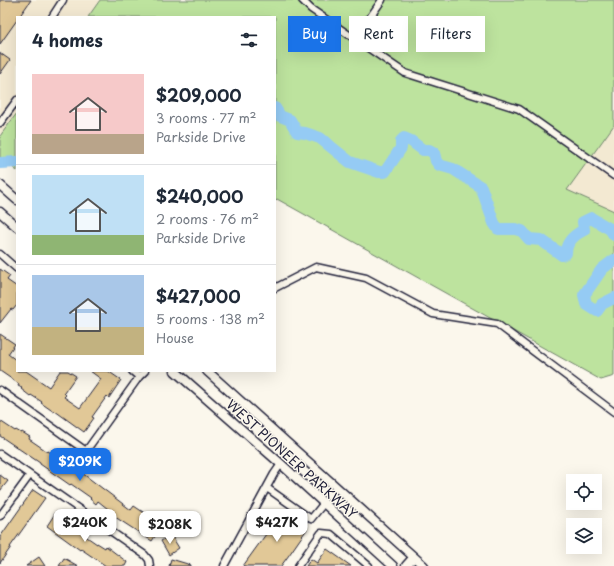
<!DOCTYPE html>
<meta charset="utf-8">
<style>
:root{--surface:#fff;--page:#f2f2f3;--text:#1f2937;--muted:#747a83;--line:#e0e1e3;--accent:#1a73e8}
body{margin:0;font-family:"Playpen Sans",sans-serif;background:var(--page);color:var(--text);height:100vh;display:flex;flex-direction:column;font-size:15px;white-space:nowrap}
*{box-sizing:border-box;margin:0}
p{font-size:13px;color:var(--muted)}
.icon{flex:none;width:22px;height:22px;fill:none;stroke:currentColor;stroke-width:2;stroke-linecap:round;stroke-linejoin:round}
.map{position:relative;flex:1;overflow:hidden}
.side{position:absolute;left:16px;top:16px;width:260px;height:356px;display:flex;flex-direction:column;background:var(--surface);border-radius:0px;box-shadow:0 4px 16px #0002}
.side>*{flex:none}
.banner{position:absolute;left:288px;top:16px;width:266px;height:36px;display:flex;gap:8px}
.buttons{position:absolute;left:566px;top:474px;display:grid;gap:8px}
.buttons a{display:grid;place-items:center;width:36px;height:36px;border-radius:0px;background:var(--surface);box-shadow:0 4px 16px #0002;font-size:20px}
.price{position:absolute;translate:-50% -34px;padding:0 9px;border-radius:8px;background:#fff;color:#222;font-size:13px;line-height:26px;filter:drop-shadow(0 1px 2px #0008)}
.price::after{content:'';position:absolute;left:50%;top:24px;width:12px;height:9px;margin-left:-6px;background:inherit;clip-path:polygon(0 0,100% 0,50% 100%)}
.price.on{background:var(--accent);color:#fff}
ul{padding:0;list-style:none}
li{display:flex;align-items:center;gap:12px;height:100px;padding:0 16px}
li+li{border-top:1px solid var(--line)}
li span{display:grid;place-items:center;flex:none;width:112px;height:80px;border-radius:0px;color:#555}
li>.icon{margin-inline-start:auto}
span .icon{width:48px;height:48px;fill:#fffc;stroke-width:1}
li b{font-size:17px}
h2{display:flex;justify-content:space-between;align-items:center;height:48px;padding:0 16px;font-size:17px}
.tag{padding:0 14px;border-radius:0px;background:var(--surface);box-shadow:0 4px 16px #0002;font-size:14px;line-height:36px}
.tag.on{background:var(--accent);color:#fff}
.map>svg:first-child{display:block}
.built{fill:#f3e9d2}
.green{fill:#bde39e;stroke:#70826c}
.lines{fill:none;stroke-linecap:round;stroke-linejoin:round}
.river{stroke:#95cbf4;stroke-width:12}
.building{fill:#e1c897;stroke:#22223b}
.minor-casing{stroke:#22223b;stroke-width:9}
.major-casing{stroke:#22223b;stroke-width:11}
.minor{stroke:#fbf7ec;stroke-width:6}
.major{stroke:#fbf7ec;stroke-width:8}
.labels{text-anchor:middle;stroke-width:3;stroke-linejoin:round;paint-order:stroke}
.street-label{font-size:13px;fill:#22223b;stroke:#fbf7ec}
</style>
<div class="map">
<svg width="614" height="566" viewBox="0 0 614 566">
<rect width="100%" height="100%" fill="#fbf7ec"/>
<filter id="ink" filterUnits="userSpaceOnUse"><feTurbulence type="fractalNoise" baseFrequency=".025" numOctaves="2"/><feDisplacementMap in="SourceGraphic" scale="8" xChannelSelector="R" yChannelSelector="G"/><feConvolveMatrix kernelMatrix="1 2 1 2 8 2 1 2 1" color-interpolation-filters="sRGB"/></filter>
<g filter="url(#ink)">
<path class="built" d="M0 0H100L88 17H17V113L0 136Z
M614 125V211L567 190Z"/>
<path class="green" d="M100 0H614V125L567 190 614 211V376L601 380 277 199 275 201V17H88Z
M17 113V171L0 157V136Z"/>
<g class="lines">
<path class="river" d="M275 108 280 116 290 120 297 132 305 133 320 138 350 162 379 172H385L401 148V141L404 138 411 141 423 150H429L434 153 436 161 439 165 453 169 481 187 494 223 498 229H515L522 231 529 239 541 240 562 255 566 253C566 242 574 235 584 230L583 222 591 218 610 229 614 235
M0 163 17 162
M614 260 602 269 584 295 586 304 597 311 602 304 614 298"/>
</g>
<path class="building" d="M0 0H31L19 17H17V20L0 44Z
M0 53 10 60 0 74Z
M0 269 10 276 7 280 17 287V305L13 310 11 309 0 323Z
M0 334 15 344 8 354 17 361V371H26L49 387 60 371H68L76 376 64 393 66 395 64 397 80 408 101 379 90 371H108L121 380 109 398 107 396 92 417 94 418 84 432 55 411 54 412 41 403 42 402 31 395 30 396 21 389 22 388 18 386 19 384 0 371Z
M0 421 15 431 16 430 21 433 22 432 30 437 29 439 48 452V451L82 473 131 510 134 506 146 514 143 518 159 530 152 541 112 515 113 513 98 501 96 504 90 499 91 498 71 484 70 485 40 464V463L0 436Z
M0 475 8 481 0 491Z
M33 490 45 498 10 547H11L0 563V537Z
M56 512 62 516 60 519 75 529 77 527 82 531 81 533 97 544V543L105 548 106 546 127 562 125 566H106L81 549 80 550 47 526Z
M282 512 307 529 289 555 281 566H243Z
M171 535 179 548 169 555 161 541Z
M327 549 351 566H306L311 559 317 563Z
M39 557 45 566H26Z
M64 558 78 566H59Z
M171 559 191 565V566H169Z"/>
<g class="lines">
<g class="minor-casing">
<path id="minor" d="M302 0 311 9 405 73 519 109 614 176
M52 17 63 0
M355 39 382 0
M0 123 17 100
M0 254 17 269
M275 288 316 267 366 278 433 314 497 324 614 412
M132 371 139 377
M0 390 86 451 139 377 145 371
M0 454 145 555 149 560 150 566
M267 488 311 519 324 503
M0 516 30 475
M224 566 274 474 281 464
M298 566 321 533 331 534 369 566"/>
</g>
<g class="major-casing">
<path id="major" d="M0 185 17 200
M0 212 17 227
M175 371 281 464 393 566
M207 371 424 566
M406 566 414 557"/>
</g>
<use href="#minor" class="minor"/>
<use href="#major" class="major"/>
</g>
</g>
<g class="labels">
<g class="street-label">
<text transform="translate(292 459) rotate(42)" y="5">WEST PIONEER PARKWAY</text>
</g>
</g>
</svg>
<div class="buttons">
<a><svg class="icon" aria-label="locate" viewBox="0 0 24 24"><circle cx="12" cy="12" r="6"/><path d="M12 2v4M12 18v4M2 12h4M18 12h4"/></svg></a>
<a><svg class="icon" aria-label="layers" viewBox="0 0 24 24"><path d="M12 4l9 5-9 5-9-5zM3 14l9 5 9-5"/></svg></a>
</div>
<b class="price on" style="left:80px;top:482px">$209K</b>
<b class="price" style="left:85px;top:543px">$240K</b>
<b class="price" style="left:277px;top:543px">$427K</b>
<b class="price" style="left:170px;top:545px">$208K</b>
<div class="banner">
<a class="tag on">Buy</a>
<a class="tag">Rent</a>
<a class="tag">Filters</a>
</div>
<section class="side">
<h2>4 homes<svg class="icon" aria-label="filters" viewBox="0 0 24 24"><path d="M4 7h16M4 17h16"/><circle cx="9" cy="7" r="2"/><circle cx="15" cy="17" r="2"/></svg></h2>
<ul>
<li><span style="background:linear-gradient(#f6c9c9 75%,#b9a48a 0)"><svg class="icon" aria-label="home" viewBox="0 0 24 24"><path d="M3 11l9-7 9 7M6 9v11h12V9"/></svg></span><div><b>$209,000</b><p>3 rooms · 77 m²</p><p>Parkside Drive</p></div></li>
<li><span style="background:linear-gradient(#bfe0f5 75%,#8fb573 0)"><svg class="icon" aria-label="home" viewBox="0 0 24 24"><path d="M3 11l9-7 9 7M6 9v11h12V9"/></svg></span><div><b>$240,000</b><p>2 rooms · 76 m²</p><p>Parkside Drive</p></div></li>
<li><span style="background:linear-gradient(#a9c7e8 65%,#c2b280 0)"><svg class="icon" aria-label="home" viewBox="0 0 24 24"><path d="M3 11l9-7 9 7M6 9v11h12V9"/></svg></span><div><b>$427,000</b><p>5 rooms · 138 m²</p><p>House</p></div></li>
</ul>
</section>
</div>
